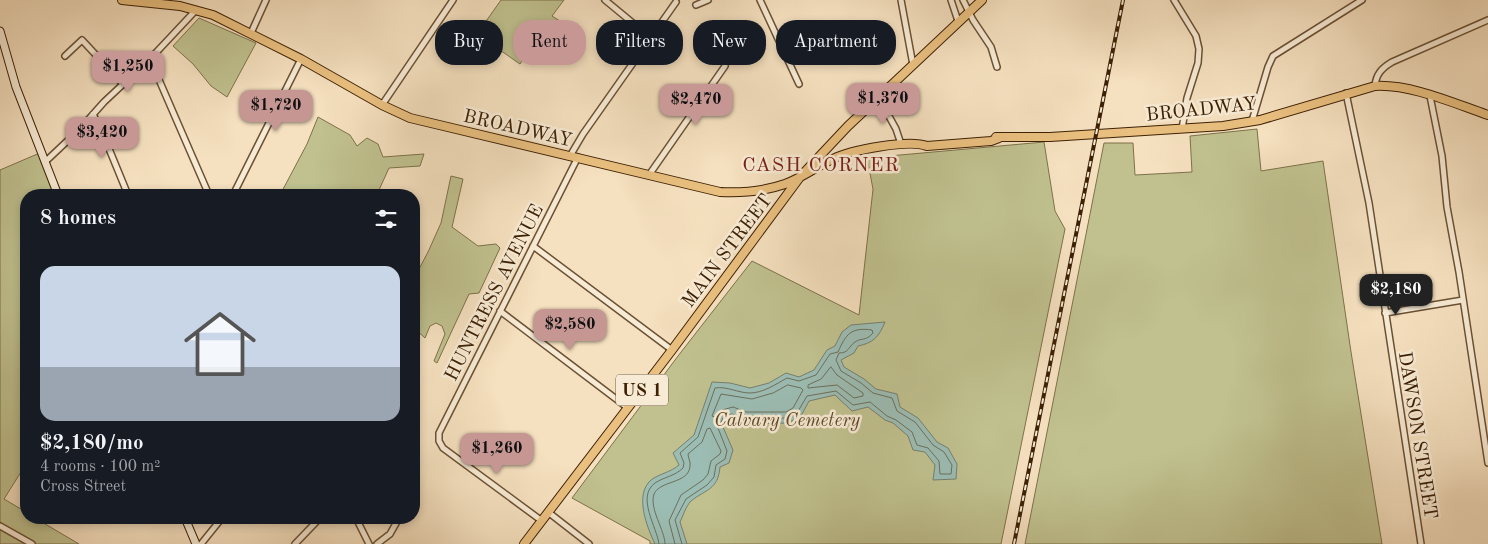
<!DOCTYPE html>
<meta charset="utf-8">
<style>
:root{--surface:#171b24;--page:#20242c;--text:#f1f3f6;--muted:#9ea1a6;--line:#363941;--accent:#c59692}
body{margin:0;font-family:"Old Standard TT",serif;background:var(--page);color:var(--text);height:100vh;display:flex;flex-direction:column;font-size:19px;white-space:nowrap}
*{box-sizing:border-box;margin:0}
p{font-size:16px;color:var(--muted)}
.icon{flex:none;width:28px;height:28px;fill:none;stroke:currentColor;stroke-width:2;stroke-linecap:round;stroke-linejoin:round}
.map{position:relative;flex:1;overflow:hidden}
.side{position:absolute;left:20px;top:189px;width:400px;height:335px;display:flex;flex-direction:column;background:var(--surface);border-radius:20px;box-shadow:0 2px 8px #0003}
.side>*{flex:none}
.hud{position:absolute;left:435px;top:20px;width:475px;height:45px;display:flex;gap:10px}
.price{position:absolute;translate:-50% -42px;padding:0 11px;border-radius:10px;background:var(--accent);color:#111;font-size:16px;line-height:32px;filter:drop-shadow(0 1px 2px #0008)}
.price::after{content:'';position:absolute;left:50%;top:30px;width:15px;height:11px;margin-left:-8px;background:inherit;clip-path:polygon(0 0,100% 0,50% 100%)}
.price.on{background:#222;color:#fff}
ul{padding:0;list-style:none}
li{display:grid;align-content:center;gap:10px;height:265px;padding:0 20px}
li+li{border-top:1px solid var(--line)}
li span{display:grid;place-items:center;height:155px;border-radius:15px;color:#555}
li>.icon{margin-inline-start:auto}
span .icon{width:90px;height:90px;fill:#fffc;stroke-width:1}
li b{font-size:21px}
h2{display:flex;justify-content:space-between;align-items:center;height:60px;padding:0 20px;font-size:21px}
.tag{padding:0 18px;border-radius:20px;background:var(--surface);box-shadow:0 2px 8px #0003;font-size:18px;line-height:45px}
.tag.on{background:var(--accent);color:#111}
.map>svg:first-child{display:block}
.green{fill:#c0c18f;stroke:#7e714a}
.water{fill:#9cbdb4;stroke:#767f6e}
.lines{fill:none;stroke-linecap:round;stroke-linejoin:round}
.shore{stroke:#6c6f5c;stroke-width:1}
.minor-casing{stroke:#6b5134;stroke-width:8}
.secondary-casing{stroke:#3d2105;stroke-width:9}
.primary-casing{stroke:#3d2105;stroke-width:10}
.minor{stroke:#f8ebd5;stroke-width:5}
.secondary{stroke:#f8ebd5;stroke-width:7}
.primary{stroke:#eac080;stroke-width:8}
.rail-casing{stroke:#3d2105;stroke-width:4}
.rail{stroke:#f8ebd5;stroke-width:2;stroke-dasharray:5.5;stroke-linecap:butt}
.labels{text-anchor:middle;stroke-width:5;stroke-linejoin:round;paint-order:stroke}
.shield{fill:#f8ebd5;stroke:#755e43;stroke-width:1}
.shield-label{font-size:18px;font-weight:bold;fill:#3d2105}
.street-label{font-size:19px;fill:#3d2105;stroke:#f8ebd5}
.park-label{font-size:19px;font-style:italic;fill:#5e4928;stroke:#f8ebd5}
.neighbourhood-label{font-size:20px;letter-spacing:1px;fill:#7a1f14;stroke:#f8ebd5}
</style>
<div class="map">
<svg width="1488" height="544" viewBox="0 0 1488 544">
<rect width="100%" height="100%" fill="#f5e0bf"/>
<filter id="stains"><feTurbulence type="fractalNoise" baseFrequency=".004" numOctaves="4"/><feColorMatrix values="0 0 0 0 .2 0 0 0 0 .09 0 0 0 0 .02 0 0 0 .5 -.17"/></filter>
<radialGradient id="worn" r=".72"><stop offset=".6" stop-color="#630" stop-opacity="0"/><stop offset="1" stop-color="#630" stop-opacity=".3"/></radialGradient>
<path class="green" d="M501 0H564L552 16 569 27 555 61 548 63 526 55 520 64 477 34Z
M199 18 256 43 227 97 211 86 193 64 173 46Z
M318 117 350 135 357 146 367 138 378 144 383 157 424 154 420 166 389 168 379 190V195H342L335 190 331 191 329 195H280L307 144Z
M1257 129 1261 171 1323 161 1351 352 1382 544H1025L1104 143H1133L1135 175 1192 172 1190 136Z
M1044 142 1055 211 1065 229 1001 544H650V541L572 498 678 356 752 261 859 315 873 189 867 158Z
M42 152 58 195H26V464L4 499 26 512V518H35L79 544H0V170Z
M451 176 463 179 452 227 478 246 496 244 500 248 479 293 469 294 437 363 434 361 445 334 442 326 436 323 430 326 425 338 414 328V269H419L428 252 441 223Z"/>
<path class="water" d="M885 322C879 337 873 343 858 346L854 353 841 360 844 367 864 379 876 389 897 394 900 407 918 418 937 442 948 448 957 464 956 479 933 480 935 465 925 452 913 450 908 436 893 423 885 420 868 407 852 411 835 395 809 401 801 416 788 423 742 424 734 418 727 420 723 427 733 450 729 463 720 467C718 490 706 489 691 501 686 506 683 516 680 522L687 544H655C647 527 634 495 651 480 659 474 671 472 679 465L673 453 694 435 712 382 730 383 750 388 769 383 786 373 799 377 814 370 827 350 835 346 842 332 851 325Z"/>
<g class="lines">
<path class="shore" d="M831 367 837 375 863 393V396L854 398 837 385 808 388V385L821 379Z
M788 385 801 388 803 390 793 408 786 412H746L733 407 722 410 715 417 712 416 721 394 752 399 773 393Z
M659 544C657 527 636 497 655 483 664 477 675 476 683 468L684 463 680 453 698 437 715 388C727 386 738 393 750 393 763 393 776 384 787 378L799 381 816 375 830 354 838 352C846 334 851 327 872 330L873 333C865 342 862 337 855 342 848 347 849 353 839 353L836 360 841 371 861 383 873 393 892 398 897 411 915 422 933 445 944 452 952 465 951 474H940L939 461 928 448 917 445 912 432 896 420 887 416 870 402 853 405 836 391 807 396 797 413 787 418 744 419 732 414 724 416 718 428 727 451 725 459 716 465 714 477 707 485 686 499 675 520 682 544
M665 544C665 530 649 509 654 494 660 480 689 484 690 466 691 462 688 458 688 454L702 442 707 429 710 428 721 451 720 454 711 461 708 474 703 480 681 495 669 521 675 544"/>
<g class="minor-casing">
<path id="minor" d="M605 0 651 38
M760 0 799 84
M901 0 913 65
M951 0 958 21
M963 0 973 20 991 47 997 67
M1174 0 1196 36 1199 49 1198 63 1187 98 1182 129
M696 5 708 0
M251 33 266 0
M65 56 82 40 123 84
M150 59 209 195
M1375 86C1376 74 1382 68 1392 62L1488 20
M1346 93 1369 203 1421 544
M1430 96 1442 156 1447 207 1459 272 1488 463
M879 98 896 129 901 144
M382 105 453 0
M93 114 105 139 128 195
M1252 121 1268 67 1273 56 1362 0
M570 156 583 134 676 2
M45 162 80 129 104 102 150 59 196 10
M649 175 725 66
M233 195 301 59
M533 246 672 350
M500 311 628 408
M1385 313 1463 300
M548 512 589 544
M356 518 369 544
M542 521 443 448 439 441V433L578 157
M0 526 32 544
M201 544 222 518
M295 544 320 518
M377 544 390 534 399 518"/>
</g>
<g class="secondary-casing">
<path id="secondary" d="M0 31 16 87 58 195
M185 518 196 544"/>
</g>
<g class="primary-casing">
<path id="primary" d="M122 0 180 6 213 15 301 59 382 105 410 118 720 192C741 193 765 191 785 184 802 178 817 166 833 159 851 150 909 139 927 146L991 141 999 138
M996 137H1050L1223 126 1260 120 1375 86C1411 84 1453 103 1488 115
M524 544 672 350 800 177 848 126 982 0"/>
</g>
<use href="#minor" class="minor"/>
<use href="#secondary" class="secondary"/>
<use href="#primary" class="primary"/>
<g class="rail-casing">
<path id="rail" d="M1014 544 1123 0"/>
</g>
<use href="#rail" class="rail"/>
</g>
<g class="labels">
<rect class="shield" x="616" y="374.5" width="52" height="31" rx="4"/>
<g class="shield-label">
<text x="642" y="396">US 1</text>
</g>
<g class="street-label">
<text transform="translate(1201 108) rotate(-6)" y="7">BROADWAY</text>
<text transform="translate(518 127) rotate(13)" y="7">BROADWAY</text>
<text transform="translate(726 250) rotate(-53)" y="7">MAIN STREET</text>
<text transform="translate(493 292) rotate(-63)" y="7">HUNTRESS AVENUE</text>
<text transform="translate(1419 435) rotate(81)" y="7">DAWSON STREET</text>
</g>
<g class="park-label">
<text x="787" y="426">Calvary Cemetery</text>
</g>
<g class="neighbourhood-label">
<text x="821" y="171">CASH CORNER</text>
</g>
</g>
<rect width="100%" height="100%" filter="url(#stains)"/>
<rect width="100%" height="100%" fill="url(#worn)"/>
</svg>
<b class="price" style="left:128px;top:93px">$1,250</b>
<b class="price" style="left:883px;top:125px">$1,370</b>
<b class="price" style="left:696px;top:126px">$2,470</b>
<b class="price" style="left:276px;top:132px">$1,720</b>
<b class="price" style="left:102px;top:159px">$3,420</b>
<b class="price on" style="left:1396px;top:316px">$2,180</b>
<b class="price" style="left:570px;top:351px">$2,580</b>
<b class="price" style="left:497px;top:475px">$1,260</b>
<div class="hud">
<a class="tag">Buy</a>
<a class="tag on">Rent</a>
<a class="tag">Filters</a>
<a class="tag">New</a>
<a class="tag">Apartment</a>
</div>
<section class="side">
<h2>8 homes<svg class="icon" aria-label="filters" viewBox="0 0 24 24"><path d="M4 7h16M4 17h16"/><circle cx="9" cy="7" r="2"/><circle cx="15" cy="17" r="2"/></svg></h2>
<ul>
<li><span style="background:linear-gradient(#c9d6e8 65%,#9aa5b1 0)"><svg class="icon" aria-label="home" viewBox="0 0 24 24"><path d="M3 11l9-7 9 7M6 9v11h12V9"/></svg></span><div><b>$2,180/mo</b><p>4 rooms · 100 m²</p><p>Cross Street</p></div></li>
</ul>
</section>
</div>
